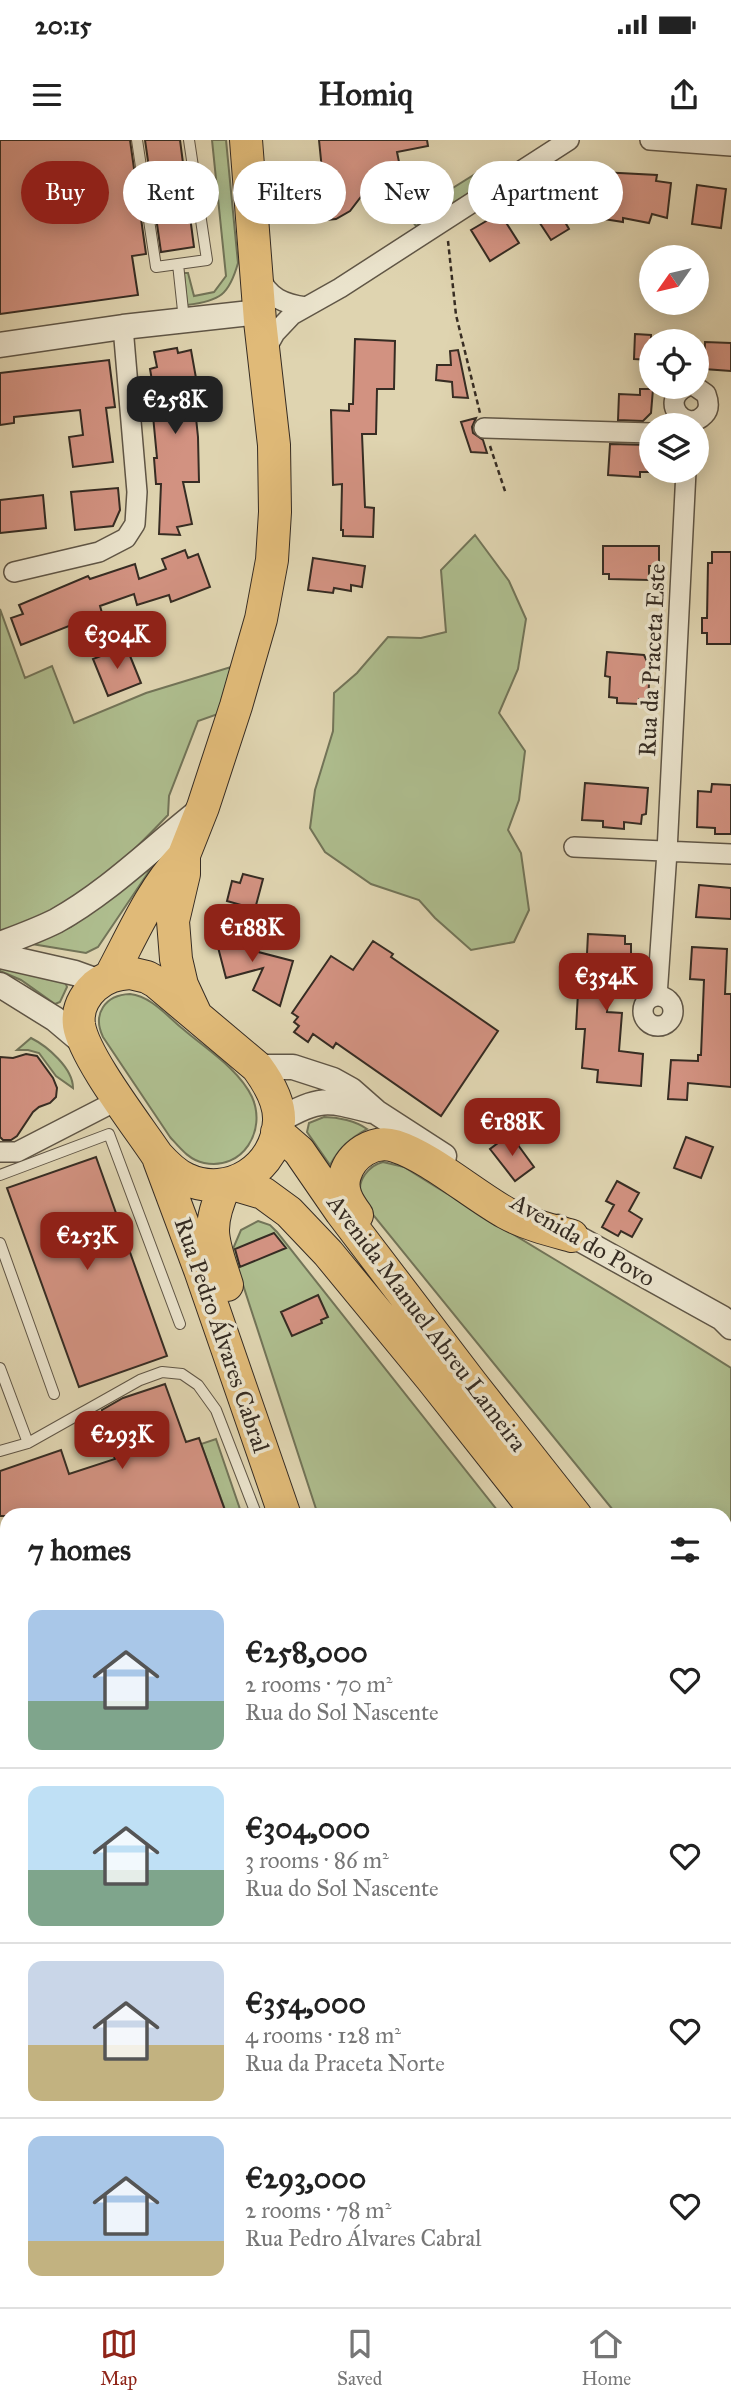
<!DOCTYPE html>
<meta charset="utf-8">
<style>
:root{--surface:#fff;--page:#f2f2f2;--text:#222;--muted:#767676;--line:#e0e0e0;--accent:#8f2418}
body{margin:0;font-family:"IM FELL Great Primer",serif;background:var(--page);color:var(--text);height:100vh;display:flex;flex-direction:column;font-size:26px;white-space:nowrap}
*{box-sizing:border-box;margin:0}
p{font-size:23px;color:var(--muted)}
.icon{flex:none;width:38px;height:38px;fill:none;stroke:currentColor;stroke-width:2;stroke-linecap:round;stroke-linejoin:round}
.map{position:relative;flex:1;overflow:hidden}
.sheet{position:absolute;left:0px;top:1368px;width:732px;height:800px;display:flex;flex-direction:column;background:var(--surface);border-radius:21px 21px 0 0;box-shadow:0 4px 18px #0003}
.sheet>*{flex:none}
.top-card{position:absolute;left:21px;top:21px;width:690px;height:63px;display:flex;gap:14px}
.needle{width:46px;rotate:236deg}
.controls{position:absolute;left:639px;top:105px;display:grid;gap:14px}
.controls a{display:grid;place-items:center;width:70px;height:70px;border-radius:50%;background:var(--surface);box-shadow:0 4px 18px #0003;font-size:35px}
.price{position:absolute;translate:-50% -60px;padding:0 16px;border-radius:14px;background:var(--accent);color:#fff;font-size:23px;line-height:46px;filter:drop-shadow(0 2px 4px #0008)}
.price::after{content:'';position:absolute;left:50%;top:42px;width:21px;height:16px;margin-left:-10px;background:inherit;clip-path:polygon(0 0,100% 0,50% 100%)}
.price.active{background:#222;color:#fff}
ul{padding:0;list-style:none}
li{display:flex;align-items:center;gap:21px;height:175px;padding:0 28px}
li+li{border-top:2px solid var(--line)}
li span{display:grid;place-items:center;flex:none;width:196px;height:140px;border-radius:14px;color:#555}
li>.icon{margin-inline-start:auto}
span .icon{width:84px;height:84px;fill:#fffc;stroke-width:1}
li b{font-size:30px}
h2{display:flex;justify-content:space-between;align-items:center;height:84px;padding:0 28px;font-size:30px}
.pill{padding:0 24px;border-radius:32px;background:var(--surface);box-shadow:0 4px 18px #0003;font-size:24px;line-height:63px}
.pill.active{background:var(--accent);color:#fff}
.status{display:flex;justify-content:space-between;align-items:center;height:49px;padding:0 35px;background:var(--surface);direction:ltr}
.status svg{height:19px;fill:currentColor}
header{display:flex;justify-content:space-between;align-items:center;height:91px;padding:0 28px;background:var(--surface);font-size:32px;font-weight:700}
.tabs{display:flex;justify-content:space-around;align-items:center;height:98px;border-top:2px solid var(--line);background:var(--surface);font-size:19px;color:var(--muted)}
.tabs a{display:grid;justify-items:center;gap:4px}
.tabs .active{color:var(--accent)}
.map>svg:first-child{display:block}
.green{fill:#aebd8e;stroke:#727458;stroke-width:2}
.building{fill:#d29281;stroke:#362c23;stroke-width:2}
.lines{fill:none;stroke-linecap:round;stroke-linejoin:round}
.service-casing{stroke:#605646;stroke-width:12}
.minor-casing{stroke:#605646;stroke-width:22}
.tertiary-casing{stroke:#605646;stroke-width:27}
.primary-casing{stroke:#362c23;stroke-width:34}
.path{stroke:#362c23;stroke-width:2.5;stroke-dasharray:5 3.5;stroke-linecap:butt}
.service{stroke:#eae3cc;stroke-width:10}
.minor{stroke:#eae3cc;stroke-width:19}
.tertiary{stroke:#eae3cc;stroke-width:24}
.primary{stroke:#e0ba78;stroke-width:32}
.labels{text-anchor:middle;stroke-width:7;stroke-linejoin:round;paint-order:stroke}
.street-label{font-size:24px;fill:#362c23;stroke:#eae3cc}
</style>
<div class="status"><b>20:15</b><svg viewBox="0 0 49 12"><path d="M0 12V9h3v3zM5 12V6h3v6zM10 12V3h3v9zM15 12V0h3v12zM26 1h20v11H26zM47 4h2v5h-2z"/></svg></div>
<header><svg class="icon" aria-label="menu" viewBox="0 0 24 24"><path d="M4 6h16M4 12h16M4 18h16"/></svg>Homiq<svg class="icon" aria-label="share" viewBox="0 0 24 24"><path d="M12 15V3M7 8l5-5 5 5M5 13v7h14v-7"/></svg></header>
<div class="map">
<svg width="731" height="2167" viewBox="0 0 731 2167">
<rect width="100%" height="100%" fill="#dfd4b0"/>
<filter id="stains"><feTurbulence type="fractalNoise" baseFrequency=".00286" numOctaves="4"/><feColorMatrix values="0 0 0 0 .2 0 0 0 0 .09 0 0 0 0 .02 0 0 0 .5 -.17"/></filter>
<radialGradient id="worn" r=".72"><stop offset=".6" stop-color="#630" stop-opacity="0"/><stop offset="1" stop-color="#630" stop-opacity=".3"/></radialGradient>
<path class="green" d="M212 0H226L238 123C229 155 220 161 187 165L184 133H188L194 156 214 152 226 136Z
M480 31 490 40 416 86 408 76Z
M475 395 509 441 526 479 518 529 499 573 525 611 519 660 508 690 521 713 529 770 514 802 471 810 435 778 419 760 371 744 325 712 310 688 315 650 333 591 334 553 357 533 388 497 421 498 446 492 441 430Z
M0 469 25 538 52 526 74 583 146 553 231 527 218 574 198 581 169 656 168 675C130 715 88 757 36 780 25 785 12 788 0 792Z
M152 727 98 807 86 813 32 804 71 787Z
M0 826 65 842 67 847 60 862 55 864 21 840 0 831Z
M130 854C151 856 168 877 183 889 206 909 239 929 252 957 267 990 243 1031 204 1023 189 1020 180 1008 170 997L103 897C92 874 105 855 130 854Z
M31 898C47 906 73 928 73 948L56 936 39 913 28 910H17Z
M324 977C338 977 356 981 367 989 349 999 340 1007 330 1025L307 992 309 983Z
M383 1022 404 1027C512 1095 623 1159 731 1228V1524L724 1516V1376L617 1375 374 1076C370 1070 365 1063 362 1056 355 1041 370 1025 383 1022Z
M258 1081 270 1085 277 1092 501 1375H318L232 1111 241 1090Z
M216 1299 242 1375H227L201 1304Z
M725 1655 731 1663V2167H586L584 2161H724Z
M0 2076 7 2090V2161H37L38 2167H0Z
M456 2161H552L554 2167H458Z"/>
<path class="building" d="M0 0H130L146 114 132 116 138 155 0 174Z
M145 0H180L194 107 161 112Z
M319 0H427L428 6 397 12 401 32 378 39 370 45 350 71 336 79 327 80Z
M600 32 657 35 656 41 671 43 667 78 652 74 649 83 623 78V82L597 78 600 51 587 59 589 35 599 36Z
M697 45 726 49 721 88 692 84Z
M559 50 571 69 561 75 569 89 551 100 530 68Z
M500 73 519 103 490 121 471 90Z
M635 194 651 195V220L634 219Z
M355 199 395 201 394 249H377L376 294H362L365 367 374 368 373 397 343 396V390H341L342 344 333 345 331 270 349 271V264H353Z
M705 202 731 203V231L704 229Z
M177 208 178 213 191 210 196 238 192 239 198 297 199 342H183L192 384 177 387 180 395 159 394 161 344H156L154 318H157L152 265 156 264 150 229 157 227 154 212Z
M458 210 461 224 468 258 453 257 452 242 436 240 437 225H451L450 211Z
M109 220 115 267 106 268 113 322 73 327 69 297 83 295 80 270 14 277V283L0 285V233Z
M640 249H653L651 273 643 281 618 280 619 254 640 255Z
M476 278 472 287 473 293 483 300 487 313 471 312 461 282Z
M610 304 651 305V332H640V337L608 335Z
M118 348 120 370 113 386 75 390 71 352Z
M43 355 46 388 0 393V360Z
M603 406H659V426H649V440L609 439V434H603Z
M185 410 188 418 198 414 210 447 171 462 169 455 137 465 134 454 100 466 102 473 21 505 11 478 23 474 19 465 88 436 90 439 135 424 139 439 166 429 162 419Z
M712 412H731V504H707V493H702V478H707L708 423H712Z
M313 418 365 426 362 447 351 445V451L334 448 333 453 308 450Z
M126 506 141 543 108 556 93 519Z
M607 512 644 515 650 528 648 560 639 559V564L617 563V558L609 557 610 537 605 536Z
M585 643 648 648 646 674 642 675 641 684 624 682V689L603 687V681L582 680Z
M712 644 731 645V694H715V688L697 687 698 651 711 652Z
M243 734 263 739 255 769 227 761 232 741 240 743Z
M699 745 731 748V779L696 777Z
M236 782 243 808 293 821 280 866 253 850 263 828 226 838 213 788Z
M588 794 625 796V804H631V815L636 817 635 829 619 828 618 837H610L607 872 622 873 619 911 643 914 641 946 597 942 598 930 582 928 585 889H576L578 853H585Z
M373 801 393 814 391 817 498 891 441 976 336 903 333 908 313 894 308 902 294 892 299 886 294 882 298 877 292 873 331 816 353 830Z
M692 807 727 809 725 854H731V947L688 943 687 960 668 959 671 920 698 921V915H701L704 840 690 839Z
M26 914 37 916 53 938 57 948 56 957 50 963 39 967 33 972 17 996 11 1000H3L0 997V917L13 918Z
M510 994 534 1027 515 1041 490 1009Z
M686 997 713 1007 701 1038 674 1028Z
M96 1017 167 1216 79 1247 7 1048Z
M617 1041 639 1053 629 1071 642 1079 632 1097 621 1091 618 1096 602 1087 614 1065 606 1061Z
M274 1093 286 1108 240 1127 235 1109Z
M318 1155 328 1177 321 1180 322 1183 292 1196 281 1172Z
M165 1244 186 1302 199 1298 227 1376H0V1331L61 1310 69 1334 115 1319 103 1289 102 1270 123 1258Z"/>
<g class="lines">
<g class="service-casing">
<path id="service" d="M137 0 156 127 207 120 189 0
M178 124 184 180
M0 1035 109 994 180 1184
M0 1103 54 1254
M0 1228 28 1303
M0 1311 28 1303 140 1240 162 1232 182 1234 198 1245 216 1270 257 1376
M0 1579H7
M151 2161 153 2167
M213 2161 215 2167
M225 2167 246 2161"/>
</g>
<g class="minor-casing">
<path id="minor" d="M650 0 731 6
M260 137C268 158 285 164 306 167
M265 211 275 193 292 175 340 148 569 0
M686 247C658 261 686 294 704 275 710 269 709 262 706 254L696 247
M484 288 651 293
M14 432 99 412 126 398 135 384 137 352 123 187
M574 707 731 714
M657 856 667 712 686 331
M643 871a15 15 0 1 1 30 0a15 15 0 1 1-30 0Z
M0 1012H17L120 959
M0 1749 7 1746
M363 2161 365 2167"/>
</g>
<g class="tertiary-casing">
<path id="tertiary" d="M0 205 123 187 259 172
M0 804C19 797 38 790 56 781 110 751 154 706 203 668
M0 816 75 833 100 842
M0 845 55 879 87 906
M257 927H293L333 940 351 950 376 972 444 1016
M279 980C321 957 326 959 372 971
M558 1087 722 1178 731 1187"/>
</g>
<g class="primary-casing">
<path id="primary" d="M130 833 147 837 156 842 257 927C268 942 280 962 279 981 277 1028 229 1059 186 1039 175 1034 166 1025 157 1015 137 985 84 917 79 885 77 870 84 856 95 846 106 837 116 834 130 833Z
M111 835C131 798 152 749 181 719
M195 873 182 845 176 819 173 781 184 734V715L203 667 236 566 261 479 272 420 275 372 274 305 260 181 246 0
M277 992 299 1011 341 1072 472 1244 576 1376
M159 1020 200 1130 285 1376
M232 1044 263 1053 289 1072 328 1113 431 1238 540 1376
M225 1046C205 1090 213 1101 227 1145
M357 1075C348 1063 340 1050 345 1035 351 1015 373 999 395 1006 430 1017 472 1054 506 1073 526 1084 550 1090 572 1096
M724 1564 731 1572
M724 1608 731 1616
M570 2161 573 2167"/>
</g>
<path class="path" d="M448 101 456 175 480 273
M490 306 506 354"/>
<use href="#service" class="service"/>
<use href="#minor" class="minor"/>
<use href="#tertiary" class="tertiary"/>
<use href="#primary" class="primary"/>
</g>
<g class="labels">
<g class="street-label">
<text transform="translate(652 520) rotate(-87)" y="8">Rua da Praceta Este</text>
<text transform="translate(583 1100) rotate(30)" y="8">Avenida do Povo</text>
<text transform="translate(427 1183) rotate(53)" y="8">Avenida Manuel Abreu Lameira</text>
<text transform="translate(222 1195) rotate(71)" y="8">Rua Pedro Álvares Cabral</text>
</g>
</g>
<rect width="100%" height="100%" filter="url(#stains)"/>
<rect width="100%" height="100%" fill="url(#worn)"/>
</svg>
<div class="controls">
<a><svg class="needle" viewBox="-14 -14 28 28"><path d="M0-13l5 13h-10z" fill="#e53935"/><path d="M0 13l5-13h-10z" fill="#767676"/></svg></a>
<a><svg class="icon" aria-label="locate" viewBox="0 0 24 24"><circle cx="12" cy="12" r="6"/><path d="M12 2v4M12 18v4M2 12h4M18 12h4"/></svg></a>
<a><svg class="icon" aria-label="layers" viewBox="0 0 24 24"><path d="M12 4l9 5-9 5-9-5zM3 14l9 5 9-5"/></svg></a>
</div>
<b class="price active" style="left:175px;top:296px">€258K</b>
<b class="price" style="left:117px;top:531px">€304K</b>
<b class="price" style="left:252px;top:824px">€188K</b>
<b class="price" style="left:606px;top:873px">€354K</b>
<b class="price" style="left:512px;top:1018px">€188K</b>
<b class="price" style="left:87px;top:1132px">€253K</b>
<b class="price" style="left:122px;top:1331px">€293K</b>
<div class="top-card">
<a class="pill active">Buy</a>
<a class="pill">Rent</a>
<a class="pill">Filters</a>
<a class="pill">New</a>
<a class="pill">Apartment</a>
</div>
<section class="sheet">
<h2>7 homes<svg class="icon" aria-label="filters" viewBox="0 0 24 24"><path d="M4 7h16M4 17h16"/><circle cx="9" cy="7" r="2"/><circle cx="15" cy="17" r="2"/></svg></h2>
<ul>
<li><span style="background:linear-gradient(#a9c7e8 65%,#7fa58c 0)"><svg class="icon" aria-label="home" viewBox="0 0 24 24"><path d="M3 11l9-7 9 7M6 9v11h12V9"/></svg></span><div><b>€258,000</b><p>2 rooms · 70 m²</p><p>Rua do Sol Nascente</p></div><svg class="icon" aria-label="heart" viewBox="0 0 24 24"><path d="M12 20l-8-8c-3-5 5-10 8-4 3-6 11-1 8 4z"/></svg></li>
<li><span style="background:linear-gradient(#bfe0f5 60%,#7fa58c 0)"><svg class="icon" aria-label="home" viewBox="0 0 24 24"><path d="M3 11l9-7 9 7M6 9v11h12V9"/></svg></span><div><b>€304,000</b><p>3 rooms · 86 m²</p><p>Rua do Sol Nascente</p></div><svg class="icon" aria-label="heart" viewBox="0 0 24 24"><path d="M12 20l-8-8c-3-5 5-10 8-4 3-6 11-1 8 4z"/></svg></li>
<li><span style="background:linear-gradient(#c9d6e8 60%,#c2b280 0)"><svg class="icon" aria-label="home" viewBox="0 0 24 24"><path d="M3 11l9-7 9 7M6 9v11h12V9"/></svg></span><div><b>€354,000</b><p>4 rooms · 128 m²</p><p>Rua da Praceta Norte</p></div><svg class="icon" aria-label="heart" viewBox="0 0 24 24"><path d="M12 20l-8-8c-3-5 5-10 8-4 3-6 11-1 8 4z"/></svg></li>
<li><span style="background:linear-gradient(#a9c7e8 75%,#c2b280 0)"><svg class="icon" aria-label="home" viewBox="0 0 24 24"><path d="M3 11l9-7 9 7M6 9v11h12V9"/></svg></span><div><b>€293,000</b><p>2 rooms · 78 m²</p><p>Rua Pedro Álvares Cabral</p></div><svg class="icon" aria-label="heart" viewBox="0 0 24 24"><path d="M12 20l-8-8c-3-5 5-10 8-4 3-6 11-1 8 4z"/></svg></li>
</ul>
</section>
</div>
<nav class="tabs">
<a class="active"><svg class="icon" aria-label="map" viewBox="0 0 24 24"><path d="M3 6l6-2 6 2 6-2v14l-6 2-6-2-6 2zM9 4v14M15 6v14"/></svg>Map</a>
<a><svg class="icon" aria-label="saved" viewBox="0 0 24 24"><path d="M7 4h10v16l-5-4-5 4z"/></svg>Saved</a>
<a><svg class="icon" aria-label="home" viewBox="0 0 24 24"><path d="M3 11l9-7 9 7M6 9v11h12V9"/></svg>Home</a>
</nav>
